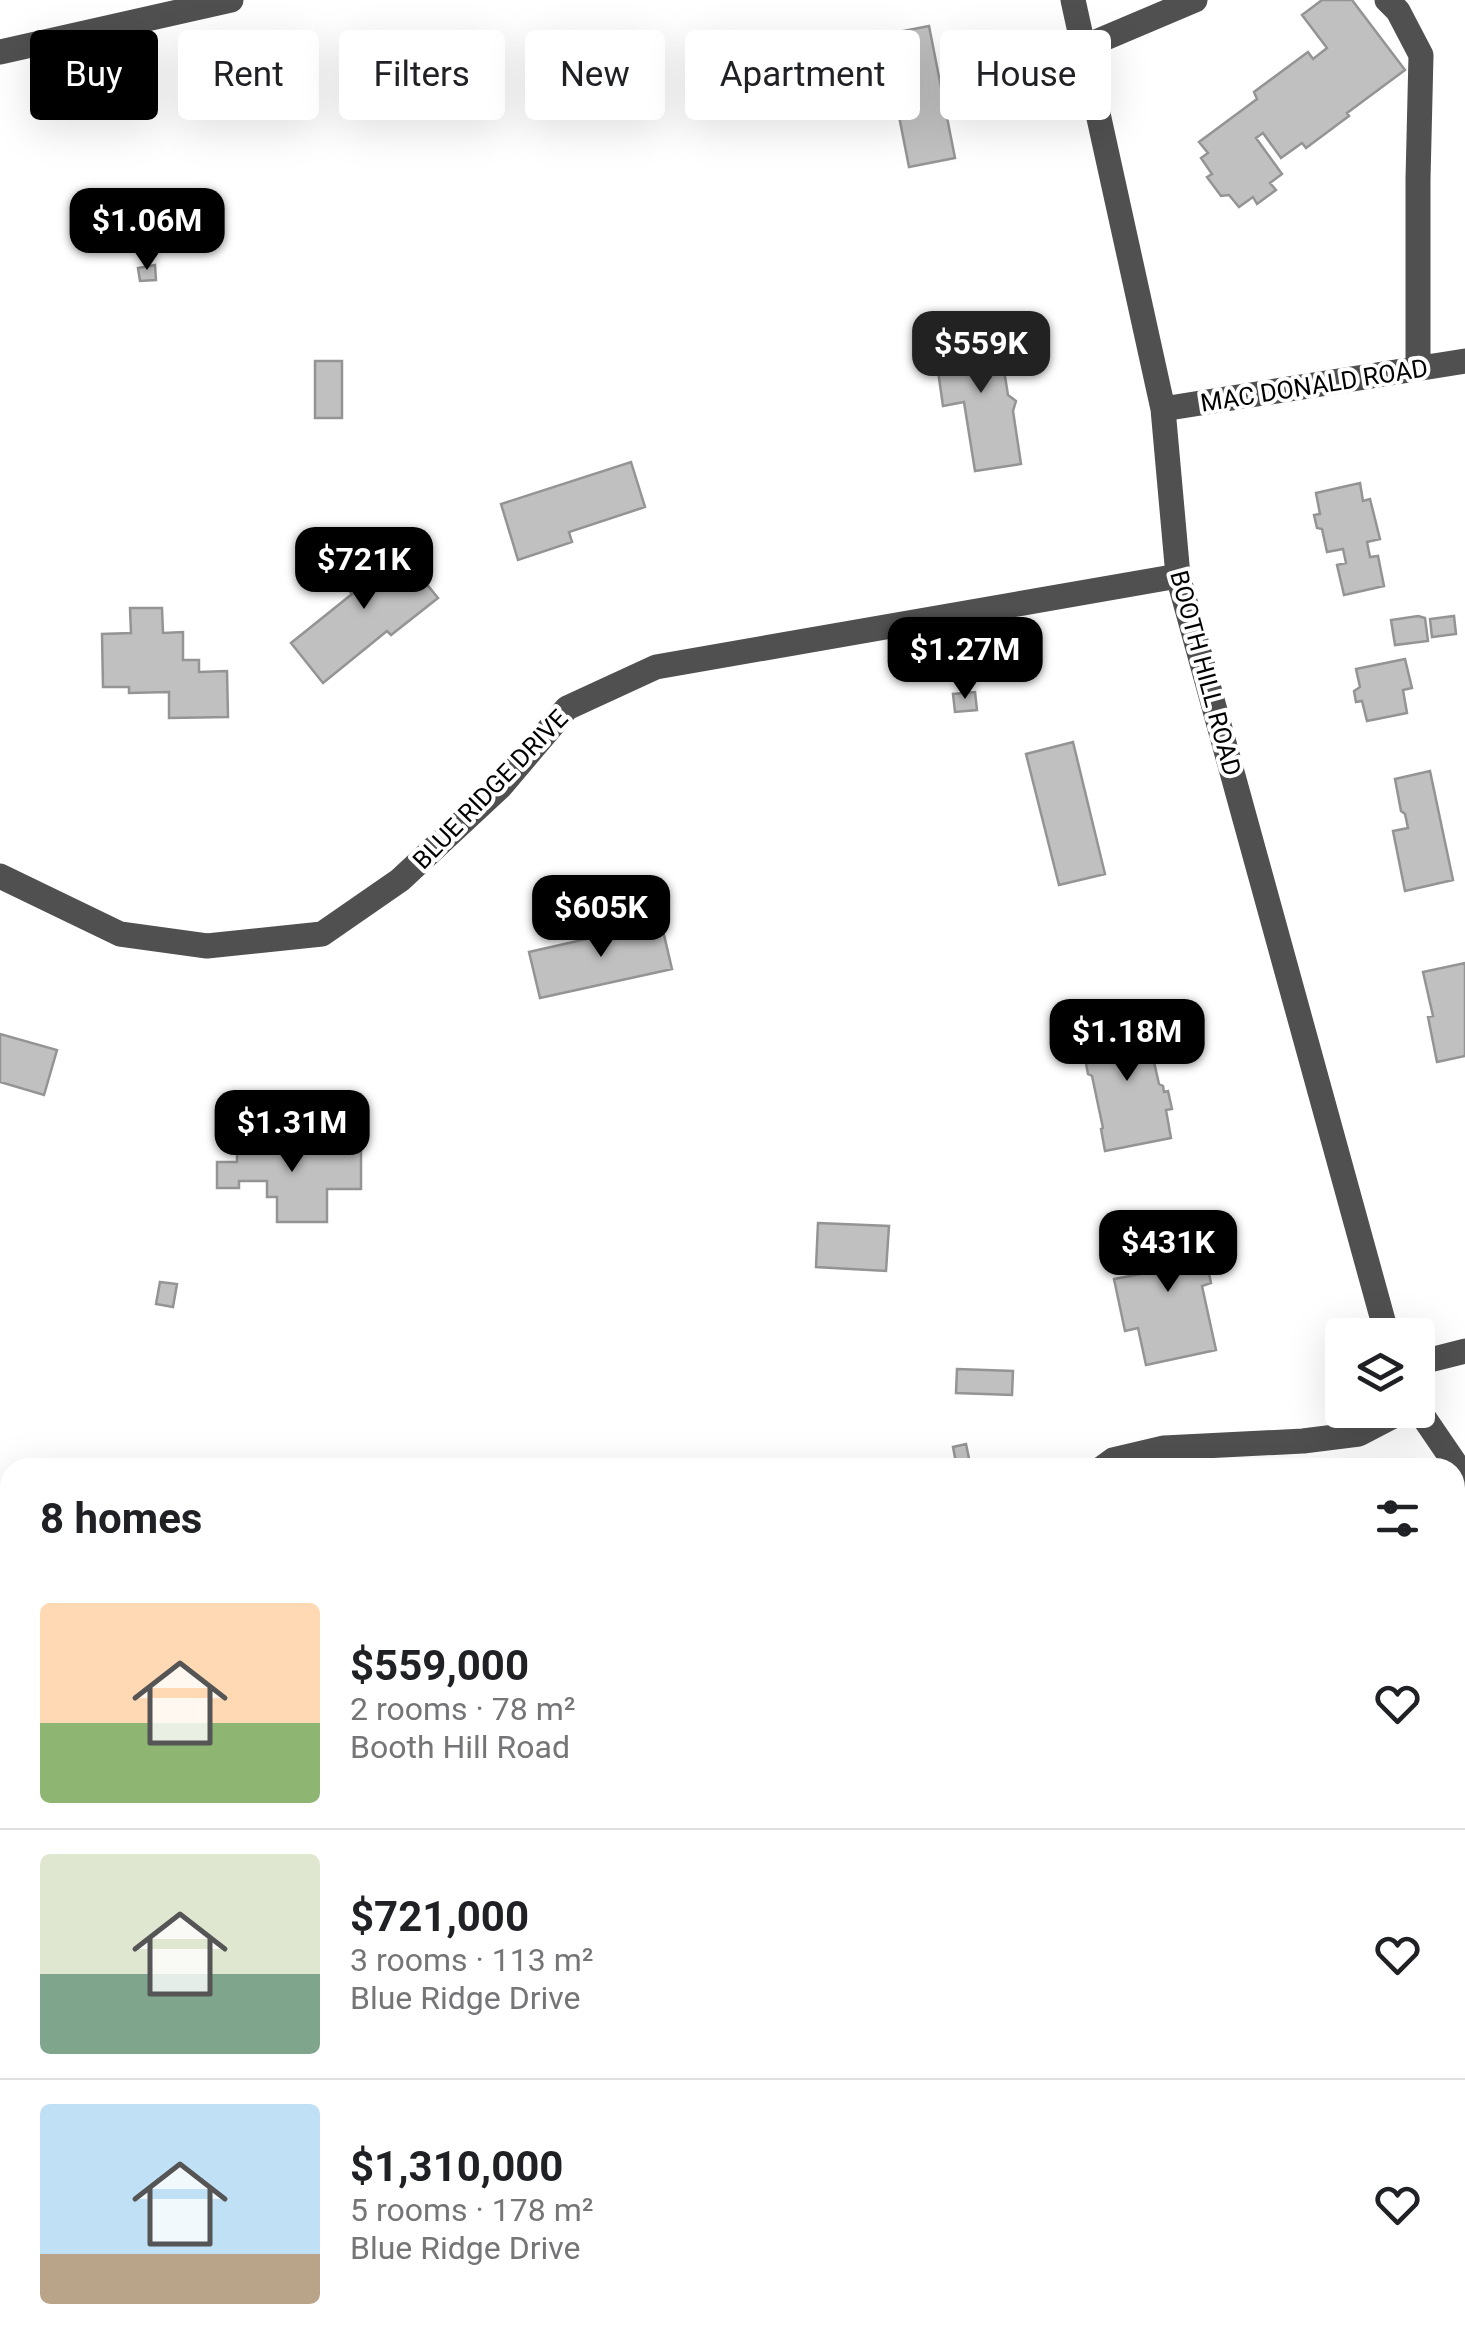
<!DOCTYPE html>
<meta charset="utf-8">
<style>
:root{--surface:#fff;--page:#f6f6f6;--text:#202124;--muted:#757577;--line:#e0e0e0;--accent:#000}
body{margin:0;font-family:Roboto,sans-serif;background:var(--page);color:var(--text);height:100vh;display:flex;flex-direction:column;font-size:38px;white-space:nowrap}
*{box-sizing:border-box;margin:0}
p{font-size:32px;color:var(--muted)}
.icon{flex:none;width:55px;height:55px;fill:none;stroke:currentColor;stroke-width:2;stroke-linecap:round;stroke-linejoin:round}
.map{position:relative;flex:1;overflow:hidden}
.details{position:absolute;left:0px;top:1458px;width:1465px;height:892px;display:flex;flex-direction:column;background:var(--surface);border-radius:30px 30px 0 0;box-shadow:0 10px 40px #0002}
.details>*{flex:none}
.hud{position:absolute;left:30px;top:30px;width:1405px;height:90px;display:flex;gap:20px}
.fabs{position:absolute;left:1325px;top:1318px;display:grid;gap:20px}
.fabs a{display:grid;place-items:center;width:110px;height:110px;border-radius:10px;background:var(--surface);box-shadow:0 10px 40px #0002;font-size:50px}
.price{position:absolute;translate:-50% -85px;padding:0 22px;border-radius:20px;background:var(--accent);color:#fff;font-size:32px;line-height:65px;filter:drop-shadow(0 2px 5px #0008)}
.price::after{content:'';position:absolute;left:50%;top:60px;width:30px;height:22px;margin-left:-15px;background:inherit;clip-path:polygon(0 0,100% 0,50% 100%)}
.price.selected{background:#222;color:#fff}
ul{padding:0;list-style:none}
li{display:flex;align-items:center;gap:30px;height:250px;padding:0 40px}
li+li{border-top:2px solid var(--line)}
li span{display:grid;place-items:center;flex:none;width:280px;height:200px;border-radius:10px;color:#555}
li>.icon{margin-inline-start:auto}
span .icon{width:120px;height:120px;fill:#fffc;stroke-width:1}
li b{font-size:42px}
h2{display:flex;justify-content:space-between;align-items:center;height:120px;padding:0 40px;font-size:42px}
.chip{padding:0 35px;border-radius:10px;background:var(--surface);box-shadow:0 10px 40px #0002;font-size:35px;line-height:90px}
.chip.selected{background:var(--accent);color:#fff}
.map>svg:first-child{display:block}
.building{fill:#c0c0c0;stroke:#949494;stroke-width:2.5}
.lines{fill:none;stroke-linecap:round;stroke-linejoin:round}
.path{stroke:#727272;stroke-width:6;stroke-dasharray:2.5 5;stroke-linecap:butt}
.minor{stroke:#505050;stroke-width:25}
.labels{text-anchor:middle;stroke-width:8;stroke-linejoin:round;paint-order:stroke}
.street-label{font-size:25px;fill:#000;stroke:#fff}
</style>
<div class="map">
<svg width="1465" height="2348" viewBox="0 0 1465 2348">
<rect width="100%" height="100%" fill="#fff"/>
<path class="building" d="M1322 0H1352L1405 70 1347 113 1349 116 1306 148 1302 143 1281 158 1263 133 1256 138 1282 174 1270 183 1276 190 1257 204 1253 197 1239 207 1229 195 1221 196 1207 177 1212 174 1201 158 1208 153 1199 142 1257 99 1254 92 1308 52 1313 59 1327 48 1302 15Z
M929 26 955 158 909 167 883 35Z
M155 265 156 280 140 281 138 268Z
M997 327 1008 395 1016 401 1013 411 1021 464 975 471 964 402 943 406 935 350 952 347 950 334Z
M315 361H342V418H315Z
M631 462 645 507 569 532 572 542 518 560 501 504Z
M1360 483 1363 501 1370 499 1380 539 1367 542 1370 557 1378 556 1384 586 1344 595 1337 565 1346 563 1343 549 1327 552 1322 529 1317 528 1314 515 1320 514 1316 493Z
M366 547 383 569 402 554 438 598 391 635 387 631 323 683 291 643 352 594 334 572Z
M130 608H162L163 633 183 632V660H199V672L227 671 228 717 169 718V692L129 693V687H103L102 634 131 633Z
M1418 616 1425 618 1428 641 1395 645 1391 620Z
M1454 616 1456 634 1432 637 1430 619Z
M1405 659 1412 688 1403 690 1407 713 1367 721 1362 701 1356 702 1354 691 1360 687 1356 669Z
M975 692 977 710 955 712 953 694Z
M1073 742 1105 874 1059 885 1026 754Z
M1430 771 1453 880 1405 891 1393 831 1408 828 1405 814 1401 811 1395 779Z
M661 922 672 969 540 998 529 952Z
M1465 963V1056L1437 1062 1428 1017 1433 1016 1423 972Z
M1149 1018 1157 1058 1154 1062 1159 1084 1163 1086 1164 1092 1168 1091 1172 1109 1166 1110 1171 1138 1105 1151 1101 1129 1103 1128 1092 1076 1088 1074 1080 1032Z
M0 1034 57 1050 44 1095 0 1082Z
M237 1136H296V1153L361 1152V1189H327V1222H277V1197H267V1181H239V1188H217V1162H237Z
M1187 1214 1198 1266 1207 1264 1211 1283 1202 1286 1216 1350 1146 1365 1138 1328 1125 1331 1114 1279 1151 1272 1140 1223Z
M818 1223 889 1226 886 1271 816 1267Z
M160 1282 177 1284 173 1307 156 1304Z
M957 1369 1013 1371 1012 1395 956 1393Z
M966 1444 971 1468H957L953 1447Z
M1460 2033 1465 2047V2099L1455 2102V2034Z"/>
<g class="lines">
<path class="path" d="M755 2340V2348"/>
<path class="minor" d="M1073 0 1163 409 1178 576 1387 1335
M1387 0 1398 11 1421 55 1418 179V368
M1084 47 1195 0
M0 52 231 0
M1163 409 1465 361
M0 876 120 934 207 946 322 934 400 880 501 786 567 708 656 667 1178 576
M1418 1363 1465 1351
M1418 1409 1465 1478
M1102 1468 1113 1460 1164 1448 1303 1441 1359 1434 1405 1410
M1455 1713 1465 1710"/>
</g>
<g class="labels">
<g class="street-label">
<text transform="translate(1314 385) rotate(-9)" y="9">MAC DONALD ROAD</text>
<text transform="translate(1206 673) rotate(75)" y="9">BOOTH HILL ROAD</text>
<text transform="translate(490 789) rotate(-46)" y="9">BLUE RIDGE DRIVE</text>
</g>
</g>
</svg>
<div class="fabs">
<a><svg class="icon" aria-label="layers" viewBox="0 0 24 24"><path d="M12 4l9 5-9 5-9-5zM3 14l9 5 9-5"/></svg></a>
</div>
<b class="price" style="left:147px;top:273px">$1.06M</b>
<b class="price selected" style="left:981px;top:396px">$559K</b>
<b class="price" style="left:364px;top:612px">$721K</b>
<b class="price" style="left:965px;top:702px">$1.27M</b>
<b class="price" style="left:601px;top:960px">$605K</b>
<b class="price" style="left:1127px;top:1084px">$1.18M</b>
<b class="price" style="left:292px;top:1175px">$1.31M</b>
<b class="price" style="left:1168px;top:1295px">$431K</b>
<div class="hud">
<a class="chip selected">Buy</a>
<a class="chip">Rent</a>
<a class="chip">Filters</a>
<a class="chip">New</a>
<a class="chip">Apartment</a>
<a class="chip">House</a>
</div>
<section class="details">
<h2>8 homes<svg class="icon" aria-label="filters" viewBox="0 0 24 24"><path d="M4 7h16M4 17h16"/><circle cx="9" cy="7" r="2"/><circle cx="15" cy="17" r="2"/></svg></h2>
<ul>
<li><span style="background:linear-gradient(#ffd9b3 60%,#8fb573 0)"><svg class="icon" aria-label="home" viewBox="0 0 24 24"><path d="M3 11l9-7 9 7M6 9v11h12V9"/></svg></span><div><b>$559,000</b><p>2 rooms · 78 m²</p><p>Booth Hill Road</p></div><svg class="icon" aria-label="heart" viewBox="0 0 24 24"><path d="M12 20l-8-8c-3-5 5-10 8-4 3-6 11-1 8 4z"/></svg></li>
<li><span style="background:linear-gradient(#dfe7d0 60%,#7fa58c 0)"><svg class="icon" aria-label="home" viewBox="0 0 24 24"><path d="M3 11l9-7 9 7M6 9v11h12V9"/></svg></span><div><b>$721,000</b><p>3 rooms · 113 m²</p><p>Blue Ridge Drive</p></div><svg class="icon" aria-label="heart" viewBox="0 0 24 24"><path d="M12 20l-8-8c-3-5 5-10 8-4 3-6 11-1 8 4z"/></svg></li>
<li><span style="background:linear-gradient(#bfe0f5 75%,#b9a48a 0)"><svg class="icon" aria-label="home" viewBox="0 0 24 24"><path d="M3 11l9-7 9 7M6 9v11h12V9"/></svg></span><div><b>$1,310,000</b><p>5 rooms · 178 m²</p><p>Blue Ridge Drive</p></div><svg class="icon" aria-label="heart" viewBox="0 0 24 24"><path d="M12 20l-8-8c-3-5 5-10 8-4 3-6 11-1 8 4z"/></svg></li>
</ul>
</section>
</div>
